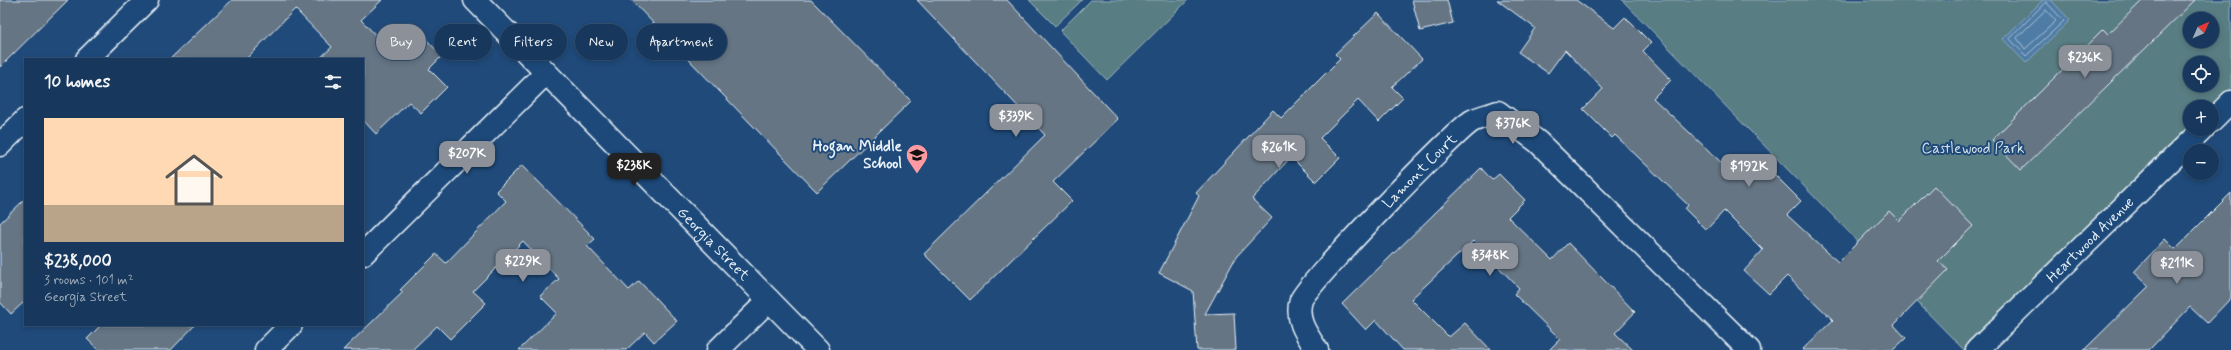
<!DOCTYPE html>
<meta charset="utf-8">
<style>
:root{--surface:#17385c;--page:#244365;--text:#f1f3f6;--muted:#9eacbb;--line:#365272;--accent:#8c9099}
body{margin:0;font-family:Mynerve,sans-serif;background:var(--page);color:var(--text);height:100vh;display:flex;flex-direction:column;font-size:15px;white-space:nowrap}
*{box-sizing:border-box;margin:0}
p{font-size:13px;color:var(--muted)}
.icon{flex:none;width:22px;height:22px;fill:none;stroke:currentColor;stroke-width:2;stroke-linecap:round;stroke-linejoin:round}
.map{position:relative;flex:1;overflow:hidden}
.panel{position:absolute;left:24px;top:58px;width:340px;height:268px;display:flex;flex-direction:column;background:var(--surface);border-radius:0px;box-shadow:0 2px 6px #0003,0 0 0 1px var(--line)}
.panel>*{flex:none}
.banner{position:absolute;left:376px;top:24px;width:380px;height:36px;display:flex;gap:8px}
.needle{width:26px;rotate:45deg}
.controls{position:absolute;left:2183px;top:12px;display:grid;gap:8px}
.controls a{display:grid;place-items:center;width:36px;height:36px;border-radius:50%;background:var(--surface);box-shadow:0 2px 6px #0003,0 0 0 1px var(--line);font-size:20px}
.price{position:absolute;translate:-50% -34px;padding:0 9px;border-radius:8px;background:var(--accent);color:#fff;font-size:13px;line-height:26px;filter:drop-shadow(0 1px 2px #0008)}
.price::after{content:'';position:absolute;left:50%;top:24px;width:12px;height:9px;margin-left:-6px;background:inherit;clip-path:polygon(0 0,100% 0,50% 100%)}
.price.active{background:#222;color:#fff}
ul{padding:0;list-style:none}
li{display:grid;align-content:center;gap:8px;height:212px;padding:0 20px}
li+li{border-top:1px solid var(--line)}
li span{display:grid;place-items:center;height:124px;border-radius:0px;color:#555}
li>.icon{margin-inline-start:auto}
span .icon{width:72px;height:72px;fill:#fffc;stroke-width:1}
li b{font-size:17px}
h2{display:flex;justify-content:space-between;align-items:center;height:48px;padding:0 20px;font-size:17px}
.pill{padding:0 14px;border-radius:18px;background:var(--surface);box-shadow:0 2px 6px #0003,0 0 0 1px var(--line);font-size:14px;line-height:36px}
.pill.active{background:var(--accent);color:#fff}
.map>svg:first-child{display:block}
.green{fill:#587d82;stroke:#a0b7bd;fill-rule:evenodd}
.water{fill:#507ba5;stroke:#8daac6}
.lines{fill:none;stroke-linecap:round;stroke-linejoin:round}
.shore{stroke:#abc2d7;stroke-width:1}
.building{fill:#657584;stroke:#e8f1f8}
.minor-casing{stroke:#e8f1f8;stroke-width:25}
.secondary-casing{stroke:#e8f1f8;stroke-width:25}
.minor{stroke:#1f4a7a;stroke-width:22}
.secondary{stroke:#1f4a7a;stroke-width:22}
.labels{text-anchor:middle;stroke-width:4;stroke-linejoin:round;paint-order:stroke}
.poi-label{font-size:15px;font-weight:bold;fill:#e8f1f8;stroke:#1f4a7a;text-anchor:end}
.park-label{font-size:15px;fill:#d2e0e6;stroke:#1f4a7a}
.street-label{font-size:15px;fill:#e8f1f8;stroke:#1f4a7a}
</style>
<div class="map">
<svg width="2231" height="350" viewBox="0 0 2231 350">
<rect width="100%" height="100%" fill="#1f4a7a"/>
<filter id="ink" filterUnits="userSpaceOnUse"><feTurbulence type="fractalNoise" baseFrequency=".025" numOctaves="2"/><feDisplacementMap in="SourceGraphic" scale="8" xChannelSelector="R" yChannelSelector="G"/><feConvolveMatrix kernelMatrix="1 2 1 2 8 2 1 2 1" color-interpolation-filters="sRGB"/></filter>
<g filter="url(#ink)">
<path class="green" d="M1029 0H1082L1055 26Z
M1091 0H1188L1107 80 1060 31Z
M1622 0H2231V102L2212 107H2190V129L1977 350H1964ZM2190 19H2212V41H2190ZM2190 63H2212V85H2190Z"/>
<path class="water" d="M2043 0H2051L2070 20 2026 63 2003 39Z"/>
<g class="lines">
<path class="shore" d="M2046 2 2064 21 2026 56 2010 39Z
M2046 10 2056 21 2025 49 2017 38Z"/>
</g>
<path class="building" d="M0 0H68L0 67Z
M232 0H382L361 20 399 59 423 36 442 56 429 69 447 87 421 113 409 102 376 134 363 120V59H319L332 47 295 9 246 59H170Z
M631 0H811L911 101 817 192Z
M917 0H1007L1118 119 1053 182 1072 201 970 300 924 254 1045 135Z
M1412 0H1447L1453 23 1420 31Z
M1497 0H1576L1614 28 1625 17 1651 43 1643 51 1671 80 1653 98 1726 167 1734 159 1743 168 1755 155 1801 201 1787 215 1838 262 1889 211 1899 221 1934 186 1973 226 1938 261 1948 270 1894 325 1906 338 1893 350H1802L1833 320 1787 276 1769 294 1744 271 1763 250 1724 211 1706 230 1685 209 1688 205 1615 135 1612 138 1583 109 1603 89 1565 50 1548 73 1518 52 1535 28Z
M2143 0H2195L2021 170 1992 140 2103 29 2108 34Z
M1378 13 1422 59 1392 87 1403 98 1379 122 1358 100 1320 138 1340 158 1316 182 1291 157 1252 199 1272 218 1236 257 1205 314 1234 313 1236 350H1197L1193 291 1159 273 1199 196 1196 193 1273 110 1281 118 1340 59 1335 54Z
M522 165 595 239 587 246 629 290 639 281 677 321 654 342 645 332 626 350H519L557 313 540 296 559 279 523 241 473 291 486 303 450 339 437 326 412 350H343L403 292 400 290 436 254 446 263 506 201 496 191Z
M1481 168 1492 180 1499 174 1525 200 1508 217 1552 260 1568 243 1635 312 1615 333 1633 350H1549L1560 339 1514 294 1519 288 1473 241 1411 299 1449 337 1465 323 1491 350H1403L1376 320 1366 330 1342 304Z
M2231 193V298L2207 323 2190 307 2149 350H2084L2149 286 2134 272 2165 239 2175 249Z
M25 199V301L11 314 0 302V223Z
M101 325H195L171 350H99L87 339Z"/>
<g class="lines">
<g class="minor-casing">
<g id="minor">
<path d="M87 59 147 0"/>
<path d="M2212 121 2231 102"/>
<path d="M0 145 25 120"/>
<path d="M363 254 546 73"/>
<path d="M266 350 291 325"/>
<path d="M718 350 769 300"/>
<path id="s1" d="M1317 350C1307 335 1295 320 1301 300 1304 287 1456 130 1472 121 1480 117 1490 115 1498 112L1538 142 1749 350"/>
<path id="s2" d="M1977 350 2203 129"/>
</g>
</g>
<g class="secondary-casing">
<g id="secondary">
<path id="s3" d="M475 0 818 350"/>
</g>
</g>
<use href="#minor" class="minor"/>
<use href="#secondary" class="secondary"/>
</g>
</g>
<defs>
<g id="school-pin" transform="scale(1.15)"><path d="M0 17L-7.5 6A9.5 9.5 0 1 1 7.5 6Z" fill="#ff9aa2" stroke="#1f4a7a"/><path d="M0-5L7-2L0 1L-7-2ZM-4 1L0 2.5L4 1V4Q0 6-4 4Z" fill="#111"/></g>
</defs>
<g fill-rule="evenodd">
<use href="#school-pin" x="917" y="155"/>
</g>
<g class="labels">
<g class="poi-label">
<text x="902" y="151">Hogan Middle<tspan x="902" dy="17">School</tspan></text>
</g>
<g class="park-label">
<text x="1973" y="153">Castlewood Park</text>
</g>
<g class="street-label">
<text dy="5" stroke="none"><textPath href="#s1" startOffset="230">Lamont Court</textPath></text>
<text dy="5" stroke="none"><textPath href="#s2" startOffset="158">Heartwood Avenue</textPath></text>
<text dy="5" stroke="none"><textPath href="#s3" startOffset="341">Georgia Street</textPath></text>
</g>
</g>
</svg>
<div class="controls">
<a><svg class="needle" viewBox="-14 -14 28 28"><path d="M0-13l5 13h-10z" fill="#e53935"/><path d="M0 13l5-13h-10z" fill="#9eacbb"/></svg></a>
<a><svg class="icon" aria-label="locate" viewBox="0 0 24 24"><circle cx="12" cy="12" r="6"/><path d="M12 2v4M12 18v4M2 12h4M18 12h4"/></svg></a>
<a>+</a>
<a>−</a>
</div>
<b class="price" style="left:2085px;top:79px">$236K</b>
<b class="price" style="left:1016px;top:138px">$339K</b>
<b class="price" style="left:1513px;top:145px">$376K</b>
<b class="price" style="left:1279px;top:169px">$261K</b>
<b class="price" style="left:467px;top:175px">$207K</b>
<b class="price active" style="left:634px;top:187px">$238K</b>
<b class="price" style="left:1749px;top:188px">$192K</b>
<b class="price" style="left:1490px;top:277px">$348K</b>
<b class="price" style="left:523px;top:283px">$229K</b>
<b class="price" style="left:2177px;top:285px">$211K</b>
<div class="banner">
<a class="pill active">Buy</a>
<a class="pill">Rent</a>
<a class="pill">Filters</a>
<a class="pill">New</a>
<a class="pill">Apartment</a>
</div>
<section class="panel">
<h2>10 homes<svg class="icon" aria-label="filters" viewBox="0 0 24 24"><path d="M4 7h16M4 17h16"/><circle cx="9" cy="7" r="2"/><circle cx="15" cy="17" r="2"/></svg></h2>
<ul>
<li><span style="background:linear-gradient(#ffd9b3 70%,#b9a48a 0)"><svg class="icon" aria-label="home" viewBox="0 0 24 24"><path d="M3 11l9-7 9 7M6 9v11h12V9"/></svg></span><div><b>$238,000</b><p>3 rooms · 101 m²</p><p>Georgia Street</p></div></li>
</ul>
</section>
</div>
